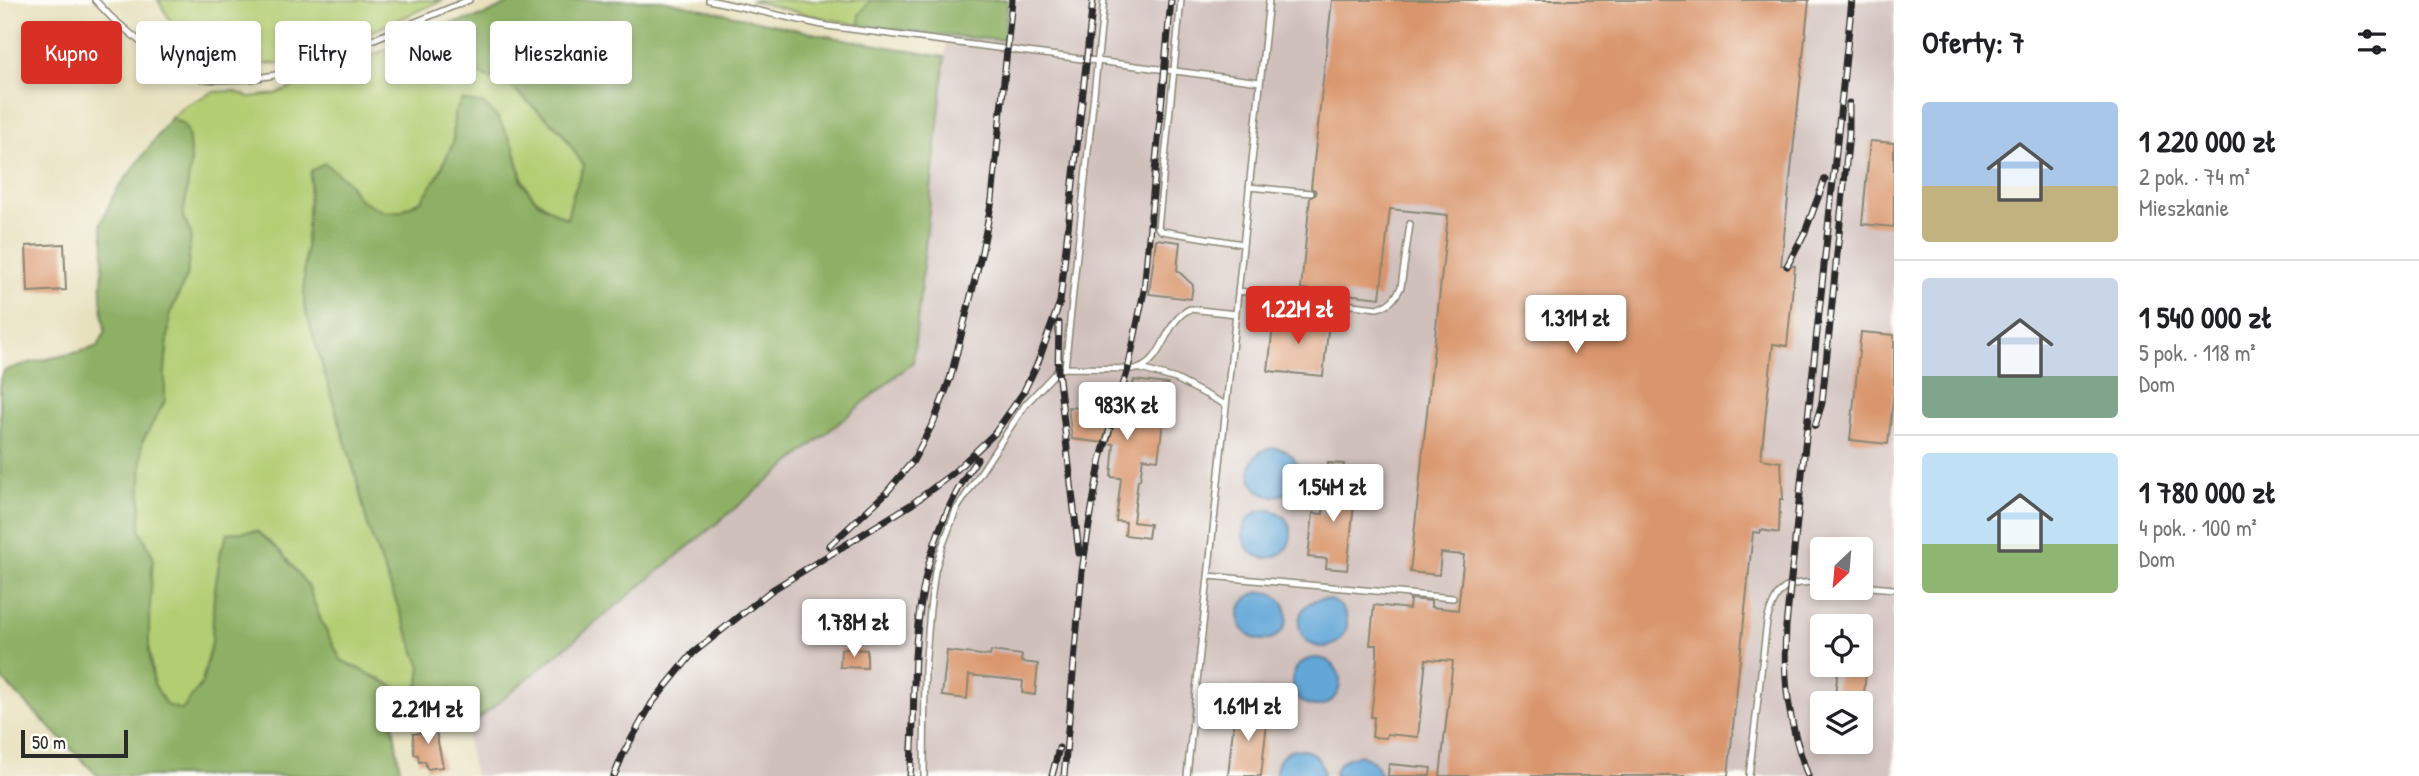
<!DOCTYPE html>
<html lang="pl">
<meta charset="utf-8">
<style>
:root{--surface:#fff;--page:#f2f2f2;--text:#202124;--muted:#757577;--line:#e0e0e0;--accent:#d93025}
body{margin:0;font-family:"Patrick Hand",sans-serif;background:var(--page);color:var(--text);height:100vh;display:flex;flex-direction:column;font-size:26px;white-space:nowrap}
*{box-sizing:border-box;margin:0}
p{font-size:23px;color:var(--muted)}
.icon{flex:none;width:38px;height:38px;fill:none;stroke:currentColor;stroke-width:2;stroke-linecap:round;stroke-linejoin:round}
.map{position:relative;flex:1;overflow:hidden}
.drawer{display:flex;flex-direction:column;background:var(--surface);width:525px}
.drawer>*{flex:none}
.top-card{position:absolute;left:21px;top:21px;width:665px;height:63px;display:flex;gap:14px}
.needle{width:46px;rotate:206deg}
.fabs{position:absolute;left:1810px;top:537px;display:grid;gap:14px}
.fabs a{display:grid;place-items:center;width:63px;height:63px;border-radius:7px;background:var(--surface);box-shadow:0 4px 10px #0003;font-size:35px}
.scale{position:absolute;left:21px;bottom:18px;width:107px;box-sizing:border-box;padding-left:7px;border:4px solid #2b2b2b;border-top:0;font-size:19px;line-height:24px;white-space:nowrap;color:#2b2b2b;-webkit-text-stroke:5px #fdfcf7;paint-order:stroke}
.price{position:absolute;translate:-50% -60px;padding:0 16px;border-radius:7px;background:#fff;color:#222;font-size:23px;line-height:46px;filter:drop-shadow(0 2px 4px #0008)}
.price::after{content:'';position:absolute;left:50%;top:42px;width:21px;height:16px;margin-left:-10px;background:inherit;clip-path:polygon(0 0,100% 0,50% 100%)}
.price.on{background:var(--accent);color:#fff}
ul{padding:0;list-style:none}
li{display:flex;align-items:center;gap:21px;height:175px;padding:0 28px}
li+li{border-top:2px solid var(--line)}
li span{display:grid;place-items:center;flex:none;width:196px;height:140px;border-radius:7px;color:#555}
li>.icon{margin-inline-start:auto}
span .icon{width:84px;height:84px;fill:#fffc;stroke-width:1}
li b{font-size:30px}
h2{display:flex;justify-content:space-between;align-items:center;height:84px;padding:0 28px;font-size:30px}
.tag{padding:0 24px;border-radius:7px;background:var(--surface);box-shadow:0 4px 10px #0003;font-size:24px;line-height:63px}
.tag.on{background:var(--accent);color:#fff}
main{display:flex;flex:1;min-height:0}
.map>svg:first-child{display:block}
.industrial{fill:#d0c0bc;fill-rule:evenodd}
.green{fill:#b3cd73;stroke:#6f7c4f;stroke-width:2}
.forest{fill:#8eb065;stroke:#5c6e48;stroke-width:2}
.water{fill:#63a7d8;stroke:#476982;stroke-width:2}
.building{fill:#d9956c}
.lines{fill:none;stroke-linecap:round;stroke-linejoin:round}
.lane-casing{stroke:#898674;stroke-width:8}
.lane{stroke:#fff;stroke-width:5}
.rail-casing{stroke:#2b2b2b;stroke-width:7}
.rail{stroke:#fdfcf7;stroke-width:4.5;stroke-dasharray:13;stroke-linecap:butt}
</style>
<main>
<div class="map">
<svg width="1894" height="776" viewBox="0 0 1894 776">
<rect width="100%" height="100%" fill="#fdfcf7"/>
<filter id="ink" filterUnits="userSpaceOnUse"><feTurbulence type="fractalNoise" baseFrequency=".0143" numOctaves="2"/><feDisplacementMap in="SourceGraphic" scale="14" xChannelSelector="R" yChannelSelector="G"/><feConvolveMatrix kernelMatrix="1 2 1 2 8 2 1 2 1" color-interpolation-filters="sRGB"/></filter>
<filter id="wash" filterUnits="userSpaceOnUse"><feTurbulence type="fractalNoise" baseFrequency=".00686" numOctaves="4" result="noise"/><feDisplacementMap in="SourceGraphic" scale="28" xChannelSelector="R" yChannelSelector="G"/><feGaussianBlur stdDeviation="1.57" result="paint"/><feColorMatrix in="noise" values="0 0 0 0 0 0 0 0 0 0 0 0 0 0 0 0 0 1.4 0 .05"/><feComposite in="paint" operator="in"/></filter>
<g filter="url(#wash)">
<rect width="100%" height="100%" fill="#e7e0bd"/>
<path class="industrial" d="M951 0H1894V776H475L465 730 913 362ZM1822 550H1860V588H1822ZM1822 626H1860V665H1822ZM1822 704H1860V742H1822Z"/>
<path class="green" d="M158 0H443L332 49 283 63 236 66 212 57 170 20Z
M750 0H871L859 15 860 25 808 15Z
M422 35 415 54 449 75 479 74 511 87 561 131 584 166 573 194 567 219C526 196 525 192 514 147L454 114 453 143 439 174 422 200 401 211 384 212 359 199 347 181 311 171 304 278V305L357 480 368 527 421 667 417 698 340 660 321 621 308 586 280 551 256 531 228 533 221 551 214 596 212 641 202 683 183 710 166 705 154 684 149 652 140 530 142 442 165 401V370L170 314 187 276 191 234 183 217 191 161 183 124 171 118 186 105 213 92 234 91 249 97 276 94Z"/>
<path class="forest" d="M515 0H662L822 35 945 57 913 362 465 730 441 713 391 710 401 776H98L0 677V379L4 371C34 358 67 358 98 346L105 332 101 298 104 246 101 223 114 194 171 118 183 124 188 132 191 161 183 217 191 234 187 276 170 314 165 370V401L142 442 140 530 153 556 149 623V652L154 684 166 705 182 710 202 683 212 641 214 596 221 551 228 533 257 531 280 551 308 586 321 621 341 660 417 698 421 667 368 527 357 480 304 305V279L311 171 325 163 347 181 359 199 384 212 401 211 422 200 439 174 453 143 454 114 462 100 484 104 498 118 514 147 522 182 538 203 567 219 573 194 584 166 561 131 511 87 479 74 449 75 422 65 415 54 422 35 445 25 483 16Z
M871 0H1008L1004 40 947 36 860 25 859 15Z"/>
<path class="water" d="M1250 472a24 24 0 1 1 48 0a24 24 0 1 1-48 0Z
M1243 534a24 24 0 1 1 48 0a24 24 0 1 1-48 0Z
M1239 616a24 24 0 1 1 48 0a24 24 0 1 1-48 0Z
M1299 623a24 24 0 1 1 48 0a24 24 0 1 1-48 0Z
M1292 682a24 24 0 1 1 48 0a24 24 0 1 1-48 0Z
M1294 749C1312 749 1323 758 1323 776H1276C1275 762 1282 754 1294 749Z
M1361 755 1374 762 1381 776H1334C1337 762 1347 756 1361 755Z"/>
<g id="blocks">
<path class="building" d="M1332 0H1809L1781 265 1795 266 1787 346 1773 344 1761 459 1781 462 1783 499H1780L1779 533 1761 530 1760 533 1753 532 1728 776H1440L1453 661 1426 659 1418 737 1387 734 1386 738 1372 737 1374 717H1371L1377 660V645H1370L1374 605 1409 609 1410 599 1431 601V607L1458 610 1464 555 1441 553 1439 575 1410 572 1448 215 1390 209 1380 298 1301 289 1310 198 1316 194 1315 190 1311 188Z
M1870 141 1894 143V227L1862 224Z
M1156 239 1180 242 1177 270 1193 285 1191 299 1149 294Z
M64 244 66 290 28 292 26 246Z
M1274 316 1329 322 1323 376 1268 371Z
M1861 332 1894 335V390L1888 444 1850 440Z
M1134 380 1168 384 1158 460 1143 458 1140 480H1138L1133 522 1150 524 1148 538 1125 535 1126 522 1116 521 1121 478 1111 477 1114 444 1072 439 1068 407 1128 412Z
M1328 463 1344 464 1340 502 1354 504 1347 570 1326 568 1327 559 1308 557 1313 513 1323 514Z
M841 649 867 650V668L840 667Z
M947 651 990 656 991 651 1022 655 1021 662 1038 664 1035 695 1022 693 1023 681 969 675 967 699 942 696Z
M1838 669 1866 672 1863 704H1834Z
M1235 709 1268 713 1261 776H1228Z
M434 722 443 767 427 769 425 761 419 762 418 755 414 754 413 734 421 733 420 725Z
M1389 764 1431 768 1430 776H1388Z"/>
</g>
</g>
<g filter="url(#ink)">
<use href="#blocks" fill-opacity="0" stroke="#898674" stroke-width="2"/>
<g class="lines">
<g class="lane-casing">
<path id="lane" d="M95 0 111 17 150 50 181 71 201 79 216 80 250 79 294 72 469 0
M709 0 827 26 1260 82
M1181 0 1158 228 1162 231 1243 244
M1249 187 1311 193
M1238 291 1377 308C1390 305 1395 299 1401 287L1410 224
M1065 368 1104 0
M1141 369 1176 379 1226 405
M1209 576 1453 598
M1860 586 1894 589
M924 776 925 669 930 609 935 571 942 547 956 510 1025 405 1058 370 1065 368 1138 369C1165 360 1164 321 1190 309L1236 314
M1187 776 1269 0
M1749 776 1767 621C1776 587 1787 580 1822 583"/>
</g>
<use href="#lane" class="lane"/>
<g class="rail-casing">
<path id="rail" d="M1787 266 1805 232 1825 179
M1059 323 1058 370 1079 553
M1815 426 1822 403 1849 134V103
M829 546 886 493 913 461 935 419 951 376 982 251 992 200 1012 0
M614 776 624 752 652 703 693 653 772 590 912 504 953 473 995 433 1023 393 1038 362 1060 302 1093 0
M910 776C914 736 913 697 915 657 920 582 934 521 977 459
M1052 776 1059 748
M1064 776 1082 571 1089 525 1101 458 1128 369 1144 291 1171 0
M1808 776C1788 721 1783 684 1786 626L1852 0"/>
</g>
<use href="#rail" class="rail"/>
</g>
</g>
</svg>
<div class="fabs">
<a><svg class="needle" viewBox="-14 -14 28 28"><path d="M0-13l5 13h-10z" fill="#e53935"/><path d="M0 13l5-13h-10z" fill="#757577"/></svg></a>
<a><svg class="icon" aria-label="locate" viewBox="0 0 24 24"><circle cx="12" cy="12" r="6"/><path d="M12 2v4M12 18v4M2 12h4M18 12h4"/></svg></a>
<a><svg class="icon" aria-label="layers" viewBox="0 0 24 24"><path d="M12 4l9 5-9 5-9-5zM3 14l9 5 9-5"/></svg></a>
</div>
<div class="scale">50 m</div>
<b class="price on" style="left:1298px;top:346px">1.22M zł</b>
<b class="price" style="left:1576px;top:355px">1.31M zł</b>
<b class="price" style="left:1127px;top:442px">983K zł</b>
<b class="price" style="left:1333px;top:524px">1.54M zł</b>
<b class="price" style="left:854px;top:659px">1.78M zł</b>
<b class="price" style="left:1248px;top:743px">1.61M zł</b>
<b class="price" style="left:428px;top:746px">2.21M zł</b>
<div class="top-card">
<a class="tag on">Kupno</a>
<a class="tag">Wynajem</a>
<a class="tag">Filtry</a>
<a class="tag">Nowe</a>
<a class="tag">Mieszkanie</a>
</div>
</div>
<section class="drawer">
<h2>Oferty: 7<svg class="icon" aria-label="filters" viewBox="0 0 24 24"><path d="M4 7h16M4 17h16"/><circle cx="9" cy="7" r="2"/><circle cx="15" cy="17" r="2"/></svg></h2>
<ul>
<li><span style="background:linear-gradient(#a9c7e8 60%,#c2b280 0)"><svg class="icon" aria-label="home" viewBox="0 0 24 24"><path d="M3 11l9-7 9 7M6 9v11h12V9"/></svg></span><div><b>1 220 000 zł</b><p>2 pok. · 74 m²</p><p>Mieszkanie</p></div></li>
<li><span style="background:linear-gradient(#c9d6e8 70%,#7fa58c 0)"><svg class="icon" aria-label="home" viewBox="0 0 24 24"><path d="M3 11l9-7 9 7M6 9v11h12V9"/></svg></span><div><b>1 540 000 zł</b><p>5 pok. · 118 m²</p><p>Dom</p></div></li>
<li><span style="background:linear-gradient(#bfe0f5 65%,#8fb573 0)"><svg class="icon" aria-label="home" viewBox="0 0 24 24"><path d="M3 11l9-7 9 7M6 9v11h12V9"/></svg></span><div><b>1 780 000 zł</b><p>4 pok. · 100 m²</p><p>Dom</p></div></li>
</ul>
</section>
</main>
